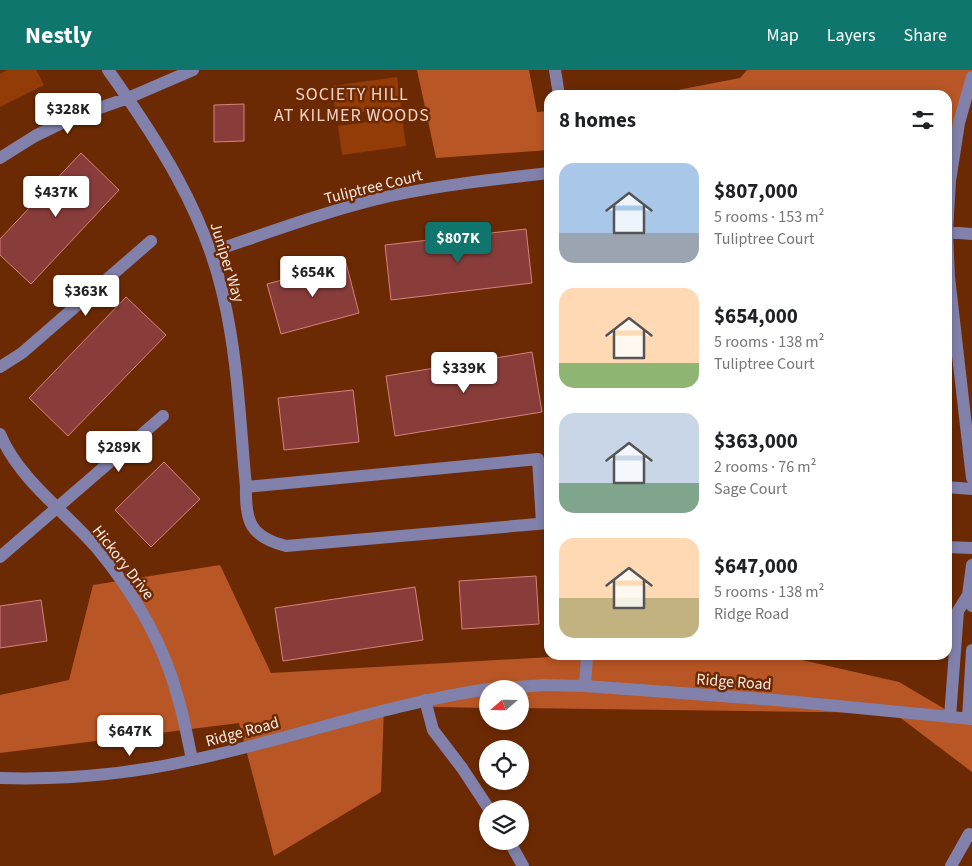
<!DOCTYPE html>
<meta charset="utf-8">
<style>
:root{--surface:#fff;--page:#f2f2f2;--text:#202124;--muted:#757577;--accent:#0f766e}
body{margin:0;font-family:"Source Sans 3",sans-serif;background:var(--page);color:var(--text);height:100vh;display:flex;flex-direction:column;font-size:19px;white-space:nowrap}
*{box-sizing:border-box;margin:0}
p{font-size:16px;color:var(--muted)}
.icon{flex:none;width:28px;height:28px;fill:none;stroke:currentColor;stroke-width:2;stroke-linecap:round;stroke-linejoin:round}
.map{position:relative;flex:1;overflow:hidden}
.panel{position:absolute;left:544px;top:20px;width:408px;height:570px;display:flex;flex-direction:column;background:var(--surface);border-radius:15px;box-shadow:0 2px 8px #0003}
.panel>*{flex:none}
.needle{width:32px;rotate:250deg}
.tools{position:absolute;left:479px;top:610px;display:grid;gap:10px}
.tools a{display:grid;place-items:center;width:50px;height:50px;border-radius:50%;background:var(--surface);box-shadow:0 2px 8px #0003;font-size:25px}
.price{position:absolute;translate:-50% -42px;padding:0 11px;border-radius:5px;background:#fff;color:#222;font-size:16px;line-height:32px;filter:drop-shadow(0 1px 2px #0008)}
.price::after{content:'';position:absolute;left:50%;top:30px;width:15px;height:11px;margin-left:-8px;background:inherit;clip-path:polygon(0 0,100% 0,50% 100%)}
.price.selected{background:var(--accent);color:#fff}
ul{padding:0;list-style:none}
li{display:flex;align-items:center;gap:15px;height:125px;padding:0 15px}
li span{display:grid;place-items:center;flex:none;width:140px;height:100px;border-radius:15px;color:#555}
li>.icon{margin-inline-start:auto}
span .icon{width:60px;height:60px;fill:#fffc;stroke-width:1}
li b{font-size:21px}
h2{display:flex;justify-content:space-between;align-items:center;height:60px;padding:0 15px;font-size:21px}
header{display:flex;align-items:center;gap:30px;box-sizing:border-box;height:70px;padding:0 25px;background:var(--accent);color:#fff}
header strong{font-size:24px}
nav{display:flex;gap:28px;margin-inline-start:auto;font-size:18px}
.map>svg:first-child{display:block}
.green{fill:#943c08}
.forest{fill:#b95625}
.building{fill:#893d3a;stroke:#d6827c}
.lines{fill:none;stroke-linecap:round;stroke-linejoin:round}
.minor{stroke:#8181ac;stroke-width:12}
.labels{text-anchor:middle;stroke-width:5;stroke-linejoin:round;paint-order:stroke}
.street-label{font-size:16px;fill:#fbeae3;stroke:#6c2a04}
.neighbourhood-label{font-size:18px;letter-spacing:1px;fill:#f4d3c5;stroke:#6c2a04}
</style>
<header>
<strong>Nestly</strong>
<nav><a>Map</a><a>Layers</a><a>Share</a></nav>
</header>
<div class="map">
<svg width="972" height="796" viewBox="0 0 972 796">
<rect width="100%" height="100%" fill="#6c2a04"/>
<path class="green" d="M7 0H36L44 15 0 37V4Z
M397 7 401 37 336 45 332 16Z
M402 47 406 76 342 85 338 56Z"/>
<path class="forest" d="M417 0H529L537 42 549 41V80L436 88Z
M747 0H972V26L946 102V25H652L740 8Z
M220 495 271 603 585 585H780L899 612 960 648H972V702L894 643 520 638V619H488L487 638 384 636 381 722 274 786 239 653 0 683V625L69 610 93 515Z"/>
<path class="building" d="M244 34V71L214 72V35Z
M81 83 119 120 31 214 0 185V169Z
M526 159 532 213 391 230 385 175Z
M346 193 359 243 281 264 267 214Z
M126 227 166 265 68 366 29 328Z
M532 282 542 342 395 366 386 306Z
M353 320 359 372 284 380 278 328Z
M164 392 200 429 151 477 115 440Z
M536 506 539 554 462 559 459 511Z
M415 517 423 570 283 591 275 538Z
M41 530 47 571 0 578V536Z"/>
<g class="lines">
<path class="minor" d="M108 0C157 69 204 141 223 225 238 288 240 353 246 417 245 451 250 467 286 476L549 453
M555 0 559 25
M972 7 959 53 950 111 947 162 949 207 972 408
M0 88 35 66 74 47 128 28 193 0
M946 162 972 164
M211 182C270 162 329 140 390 126 442 115 495 109 549 103
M0 297 22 283 151 171
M0 364C19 409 63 440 95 476 132 520 163 571 178 628 184 648 188 670 192 690
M246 417 538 389 542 453
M946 417 972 419
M946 477 972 478
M0 487 163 346
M972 495 968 525 972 536
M585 616 587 585
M494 619 544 615 585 616 776 630 972 649
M425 630 433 660 462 698 489 739
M950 647 958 541 968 525
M968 648 972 580
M0 708C64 710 130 704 192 690 291 669 387 634 488 619
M509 771 523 796
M951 796 969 764"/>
</g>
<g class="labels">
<g class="street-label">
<text transform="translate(373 116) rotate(-14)" y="6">Tuliptree Court</text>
<text transform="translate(228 192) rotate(73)" y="6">Juniper Way</text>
<text transform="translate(124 492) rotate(52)" y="6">Hickory Drive</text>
<text transform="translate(734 611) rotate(4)" y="6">Ridge Road</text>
<text transform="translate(242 661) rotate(-15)" y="6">Ridge Road</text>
</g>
<g class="neighbourhood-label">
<text x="352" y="30">SOCIETY HILL<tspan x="352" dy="21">AT KILMER WOODS</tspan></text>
</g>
</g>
</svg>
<div class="tools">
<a><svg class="needle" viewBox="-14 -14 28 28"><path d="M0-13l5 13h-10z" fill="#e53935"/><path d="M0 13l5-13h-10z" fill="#757577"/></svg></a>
<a><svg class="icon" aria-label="locate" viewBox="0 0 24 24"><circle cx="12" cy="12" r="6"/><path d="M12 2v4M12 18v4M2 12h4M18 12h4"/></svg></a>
<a><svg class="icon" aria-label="layers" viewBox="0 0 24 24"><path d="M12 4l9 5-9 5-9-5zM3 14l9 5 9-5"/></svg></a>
</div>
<b class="price" style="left:68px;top:65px">$328K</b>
<b class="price" style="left:56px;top:148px">$437K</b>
<b class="price selected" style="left:458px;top:194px">$807K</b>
<b class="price" style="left:313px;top:228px">$654K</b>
<b class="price" style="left:86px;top:247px">$363K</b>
<b class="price" style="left:464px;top:324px">$339K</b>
<b class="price" style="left:119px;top:403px">$289K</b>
<b class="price" style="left:130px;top:687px">$647K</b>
<section class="panel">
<h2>8 homes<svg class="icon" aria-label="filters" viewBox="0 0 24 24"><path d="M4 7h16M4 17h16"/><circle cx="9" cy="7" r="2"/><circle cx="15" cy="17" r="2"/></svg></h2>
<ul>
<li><span style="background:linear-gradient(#a9c7e8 70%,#9aa5b1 0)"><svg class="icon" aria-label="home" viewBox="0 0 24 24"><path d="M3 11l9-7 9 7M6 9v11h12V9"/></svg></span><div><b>$807,000</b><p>5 rooms · 153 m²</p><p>Tuliptree Court</p></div></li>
<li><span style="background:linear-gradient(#ffd9b3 75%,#8fb573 0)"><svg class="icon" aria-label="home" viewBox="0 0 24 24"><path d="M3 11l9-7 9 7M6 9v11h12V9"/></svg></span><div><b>$654,000</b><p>5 rooms · 138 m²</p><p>Tuliptree Court</p></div></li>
<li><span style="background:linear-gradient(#c9d6e8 70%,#7fa58c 0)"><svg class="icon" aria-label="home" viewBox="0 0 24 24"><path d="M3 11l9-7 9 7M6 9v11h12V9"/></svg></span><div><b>$363,000</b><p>2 rooms · 76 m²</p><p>Sage Court</p></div></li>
<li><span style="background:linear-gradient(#ffd9b3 60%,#c2b280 0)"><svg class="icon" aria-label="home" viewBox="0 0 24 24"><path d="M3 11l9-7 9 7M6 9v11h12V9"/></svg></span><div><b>$647,000</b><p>5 rooms · 138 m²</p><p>Ridge Road</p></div></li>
</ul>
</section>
</div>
